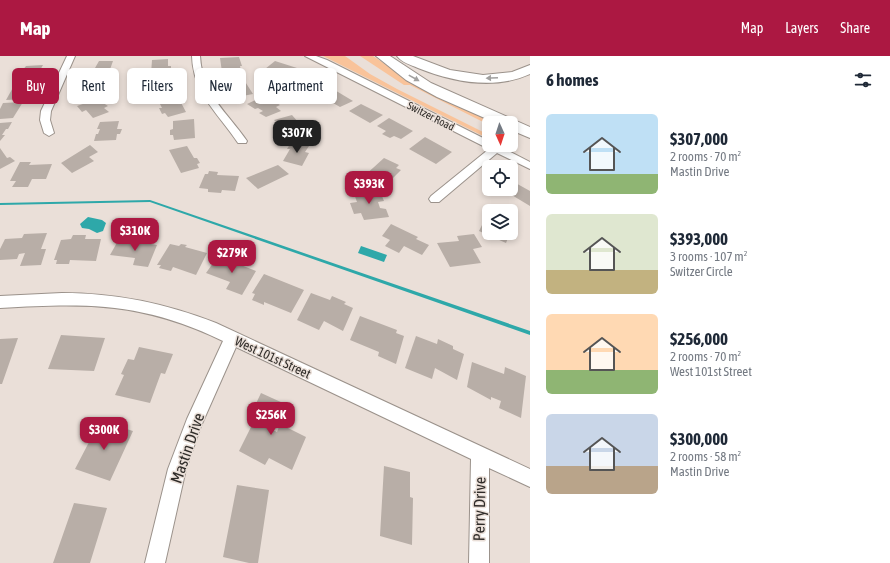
<!DOCTYPE html>
<meta charset="utf-8">
<style>
:root{--surface:#fff;--page:#f2f2f3;--text:#1f2937;--muted:#747a83;--accent:#ac1842}
body{margin:0;font-family:"Asap Condensed",sans-serif;background:var(--page);color:var(--text);height:100vh;display:flex;flex-direction:column;font-size:15px;white-space:nowrap}
*{box-sizing:border-box;margin:0}
p{font-size:13px;color:var(--muted)}
.icon{flex:none;width:22px;height:22px;fill:none;stroke:currentColor;stroke-width:2;stroke-linecap:round;stroke-linejoin:round}
.map{position:relative;flex:1;overflow:hidden}
.details{display:flex;flex-direction:column;background:var(--surface);width:360px}
.details>*{flex:none}
.top-card{position:absolute;left:12px;top:12px;width:380px;height:36px;display:flex;gap:8px}
.needle{width:26px;rotate:177deg}
.controls{position:absolute;left:482px;top:60px;display:grid;gap:8px}
.controls a{display:grid;place-items:center;width:36px;height:36px;border-radius:6px;background:var(--surface);box-shadow:0 2px 6px #0003;font-size:20px}
.price{position:absolute;translate:-50% -34px;padding:0 9px;border-radius:8px;background:var(--accent);color:#fff;font-size:13px;line-height:26px;filter:drop-shadow(0 1px 2px #0008)}
.price::after{content:'';position:absolute;left:50%;top:24px;width:12px;height:9px;margin-left:-6px;background:inherit;clip-path:polygon(0 0,100% 0,50% 100%)}
.price.on{background:#222;color:#fff}
ul{padding:0;list-style:none}
li{display:flex;align-items:center;gap:12px;height:100px;padding:0 16px}
li span{display:grid;place-items:center;flex:none;width:112px;height:80px;border-radius:6px;color:#555}
li>.icon{margin-inline-start:auto}
span .icon{width:48px;height:48px;fill:#fffc;stroke-width:1}
li b{font-size:17px}
h2{display:flex;justify-content:space-between;align-items:center;height:48px;padding:0 16px;font-size:17px}
.tag{padding:0 14px;border-radius:6px;background:var(--surface);box-shadow:0 2px 6px #0003;font-size:14px;line-height:36px}
.tag.on{background:var(--accent);color:#fff}
header{display:flex;align-items:center;gap:24px;box-sizing:border-box;height:56px;padding:0 20px;background:var(--accent);color:#fff}
header strong{font-size:19px}
nav{display:flex;gap:22px;margin-inline-start:auto;font-size:14px}
main{display:flex;flex:1;min-height:0}
.map>svg:first-child{display:block}
.green{fill:#f9c39a}
.water{fill:#2ea8a9}
.lines{fill:none;stroke-linecap:round;stroke-linejoin:round}
.stream{fill:#2ea8a9;fill-rule:evenodd}
.building{fill:#b8aea7}
.street-casing{stroke:#9b928b;stroke-width:2}
.highway-casing{stroke:#9b928b;stroke-width:2}
.street{fill:#fff;fill-rule:evenodd}
.highway{fill:#fff;fill-rule:evenodd}
.oneway{fill:#a1a09f}
.labels{text-anchor:middle;stroke-width:3;stroke-linejoin:round;paint-order:stroke}
.far-street-label{font-size:11px;fill:#2f2c29;stroke:#eadfd8}
.street-label{font-size:13px;fill:#2f2c29;stroke:#eadfd8}
.near-street-label{font-size:16px;fill:#2f2c29;stroke:#eadfd8}
</style>
<header>
<strong>Map</strong>
<nav><a>Map</a><a>Layers</a><a>Share</a></nav>
</header>
<main>
<div class="map">
<svg width="530" height="507" viewBox="0 0 530 507">
<rect width="100%" height="100%" fill="#eadfd8"/>
<path class="green" d="M323 0H345L370 18 397 33 489 79V83Z
M360 0H373L409 24 496 67H489V69L410 29H404Z"/>
<path class="water" d="M88 161 102 164 106 167 103 175 97 177 89 173 82 172 80 168Z
M361 190 387 199 384 206 358 197Z"/>
<g class="lines">
<path class="stream" d="M150 144 530 275V279L150 146 0 149V147Z"/>
</g>
<path class="building" d="M239 1 242 10H240L241 15 222 16 220 2Z
M168 3V10H171V17L151 18 152 4Z
M99 5H113L108 19H88L91 12H95Z
M275 5 297 12 288 20 265 13Z
M43 9 35 23H18L22 18H16L18 15H22L26 10Z
M309 18 317 22 314 24 326 30 314 36 295 25Z
M172 23 174 29 164 30 167 39 151 41 147 26Z
M107 24 103 40 86 41 89 32H86L89 25Z
M244 24 253 38 237 41 229 28Z
M34 27 25 43 6 44 15 28Z
M333 33 353 45 340 51 321 40Z
M178 41 186 56 168 61 165 57 162 58 159 52H162L159 46Z
M262 41 270 47 274 45 280 49 276 51 281 55 266 61 259 57 263 55 258 52 255 53 247 48Z
M97 43 108 50 104 52 109 56 93 62 86 54 82 56 77 50Z
M23 46 13 62 0 63V53L3 47Z
M361 48 383 59 370 67 349 55Z
M292 59 298 66 303 64 308 70 304 71 308 75 290 81 285 75 288 74 284 70 281 71 274 64Z
M389 62 413 75 401 83 394 80 390 82 382 78 386 75 377 70Z
M194 63 195 82 174 84 173 79H170V74L173 73V65Z
M119 65 117 73H122L120 78H117L116 84 94 85 96 78H98L100 73H97L100 66Z
M12 66 8 73H6L2 79H5L0 85V67Z
M425 81 452 96 436 108 409 93Z
M292 85 309 90 305 96 309 97 302 110 283 105 290 93H287Z
M90 89 98 96 89 101 94 105 72 117 61 107Z
M187 90 194 102H197L200 107 197 108 199 112 181 117 169 94Z
M0 92 7 102 10 101 15 105 0 113Z
M384 102 399 109 396 112 401 114 392 123 388 121 383 126 380 124 377 128 363 121Z
M20 106H31L29 109 52 108 46 123H32L28 131H12L16 125H10Z
M278 109 289 118 258 133 246 122Z
M209 115 218 116 217 119 239 120 235 135 222 134 221 137 208 136V133L199 132 205 118H208Z
M512 125 530 135V150L502 133H511Z
M379 133 384 145 378 146 380 152 386 153 389 161 364 164 361 157 354 158 350 147 357 146 353 135Z
M490 153 495 155H489V177H510L506 187 479 175Z
M391 168 418 181 416 183 429 189 422 199 404 190 399 197 385 190 390 184 382 180Z
M47 177 41 193H46L41 209 20 210 25 197 19 198 17 203 0 204V193L5 183 22 182 24 178Z
M474 178 482 191 473 193 481 207 450 211 437 187 459 185 457 180Z
M73 179H86L85 183H101L96 205 70 204 69 208H56L57 204H54L61 184 71 183Z
M119 183 157 189 148 211 133 209 135 202 110 199Z
M170 188 179 190 181 188 187 189 185 191 207 197 196 219 173 211 171 215 159 212 161 209H157Z
M218 200 256 215 242 239 226 233 230 226 206 217Z
M264 218 304 234 291 257 264 246V249L252 244 255 238 252 237Z
M311 237 330 244 332 240 346 246 344 248 353 252 343 275 324 265 319 274 297 264Z
M360 260 397 274 396 277 404 280 396 308 378 300 379 296 350 284Z
M61 279 105 282 94 315 48 313Z
M416 280 437 288 438 283 453 290V293L464 298 457 324 435 312 432 323 405 312Z
M18 282 2 328H0V283Z
M139 291 173 298 165 318 161 317 150 347 115 339 124 319 121 318 128 303 134 304Z
M472 306 504 318 505 311 526 320 521 362 499 352 501 345 491 341V344L467 331Z
M261 337 283 347 271 373 277 376 280 368 306 381 292 414 269 402 265 409 239 395 255 363 250 360Z
M100 365 133 375 110 425 75 413Z
M384 410 410 416V441L413 442 412 489 380 480Z
M237 429 269 434 258 507H249L223 501Z
M74 447 107 452 90 507H53Z"/>
<g class="lines">
<g class="street-casing">
<path id="street" d="M67 0H75L51 55 50 64 54 77 49 80 44 77 40 64 41 55Z
M192 0H200C202 38 227 56 247 85L246 87H238C219 58 193 38 192 0Z
M305 0H316L327 4 489 85V89H497L530 106V113L497 97 439 146H431L429 143 431 140 489 93Z
M62 237C116 237 165 247 216 267L530 413V431L489 412V507H469L471 403 236 291 201 370 186 413 165 507H145L168 413 187 363 223 285C142 246 88 247 0 252V240Z"/>
</g>
<g class="highway-casing">
<path id="highway" d="M376 0H390L431 27 530 71V82L511 74V67H496L437 41 406 24Z
M397 0H413L450 14 483 19 512 16 530 9V18C495 34 453 26 418 12 411 9 401 6 397 0Z"/>
</g>
<use href="#street" class="street"/>
<use href="#highway" class="highway"/>
</g>
<defs><path id="oneway-solid" d="M-6-.8H1V-3.2L6.5 0L1 3.2V.8H-6Z"/></defs>
<g class="oneway">
<use href="#oneway-solid" transform="translate(414 22) rotate(29)"/>
<use href="#oneway-solid" transform="translate(492 22) rotate(178)"/>
</g>
<g class="labels">
<g class="far-street-label">
<text transform="translate(431 60) rotate(27)" y="4">Switzer Road</text>
</g>
<g class="street-label">
<text transform="translate(273 301) rotate(25)" y="5">West 101st Street</text>
</g>
<g class="near-street-label">
<text transform="translate(187 392) rotate(-71)" y="6">Mastin Drive</text>
<text transform="translate(479 453) rotate(-89)" y="6">Perry Drive</text>
</g>
</g>
</svg>
<div class="controls">
<a><svg class="needle" viewBox="-14 -14 28 28"><path d="M0-13l5 13h-10z" fill="#e53935"/><path d="M0 13l5-13h-10z" fill="#747a83"/></svg></a>
<a><svg class="icon" aria-label="locate" viewBox="0 0 24 24"><circle cx="12" cy="12" r="6"/><path d="M12 2v4M12 18v4M2 12h4M18 12h4"/></svg></a>
<a><svg class="icon" aria-label="layers" viewBox="0 0 24 24"><path d="M12 4l9 5-9 5-9-5zM3 14l9 5 9-5"/></svg></a>
</div>
<b class="price on" style="left:297px;top:98px">$307K</b>
<b class="price" style="left:369px;top:149px">$393K</b>
<b class="price" style="left:135px;top:196px">$310K</b>
<b class="price" style="left:232px;top:218px">$279K</b>
<b class="price" style="left:271px;top:380px">$256K</b>
<b class="price" style="left:104px;top:395px">$300K</b>
<div class="top-card">
<a class="tag on">Buy</a>
<a class="tag">Rent</a>
<a class="tag">Filters</a>
<a class="tag">New</a>
<a class="tag">Apartment</a>
</div>
</div>
<section class="details">
<h2>6 homes<svg class="icon" aria-label="filters" viewBox="0 0 24 24"><path d="M4 7h16M4 17h16"/><circle cx="9" cy="7" r="2"/><circle cx="15" cy="17" r="2"/></svg></h2>
<ul>
<li><span style="background:linear-gradient(#bfe0f5 75%,#8fb573 0)"><svg class="icon" aria-label="home" viewBox="0 0 24 24"><path d="M3 11l9-7 9 7M6 9v11h12V9"/></svg></span><div><b>$307,000</b><p>2 rooms · 70 m²</p><p>Mastin Drive</p></div></li>
<li><span style="background:linear-gradient(#dfe7d0 70%,#c2b280 0)"><svg class="icon" aria-label="home" viewBox="0 0 24 24"><path d="M3 11l9-7 9 7M6 9v11h12V9"/></svg></span><div><b>$393,000</b><p>3 rooms · 107 m²</p><p>Switzer Circle</p></div></li>
<li><span style="background:linear-gradient(#ffd9b3 70%,#8fb573 0)"><svg class="icon" aria-label="home" viewBox="0 0 24 24"><path d="M3 11l9-7 9 7M6 9v11h12V9"/></svg></span><div><b>$256,000</b><p>2 rooms · 70 m²</p><p>West 101st Street</p></div></li>
<li><span style="background:linear-gradient(#c9d6e8 65%,#b9a48a 0)"><svg class="icon" aria-label="home" viewBox="0 0 24 24"><path d="M3 11l9-7 9 7M6 9v11h12V9"/></svg></span><div><b>$300,000</b><p>2 rooms · 58 m²</p><p>Mastin Drive</p></div></li>
</ul>
</section>
</main>
